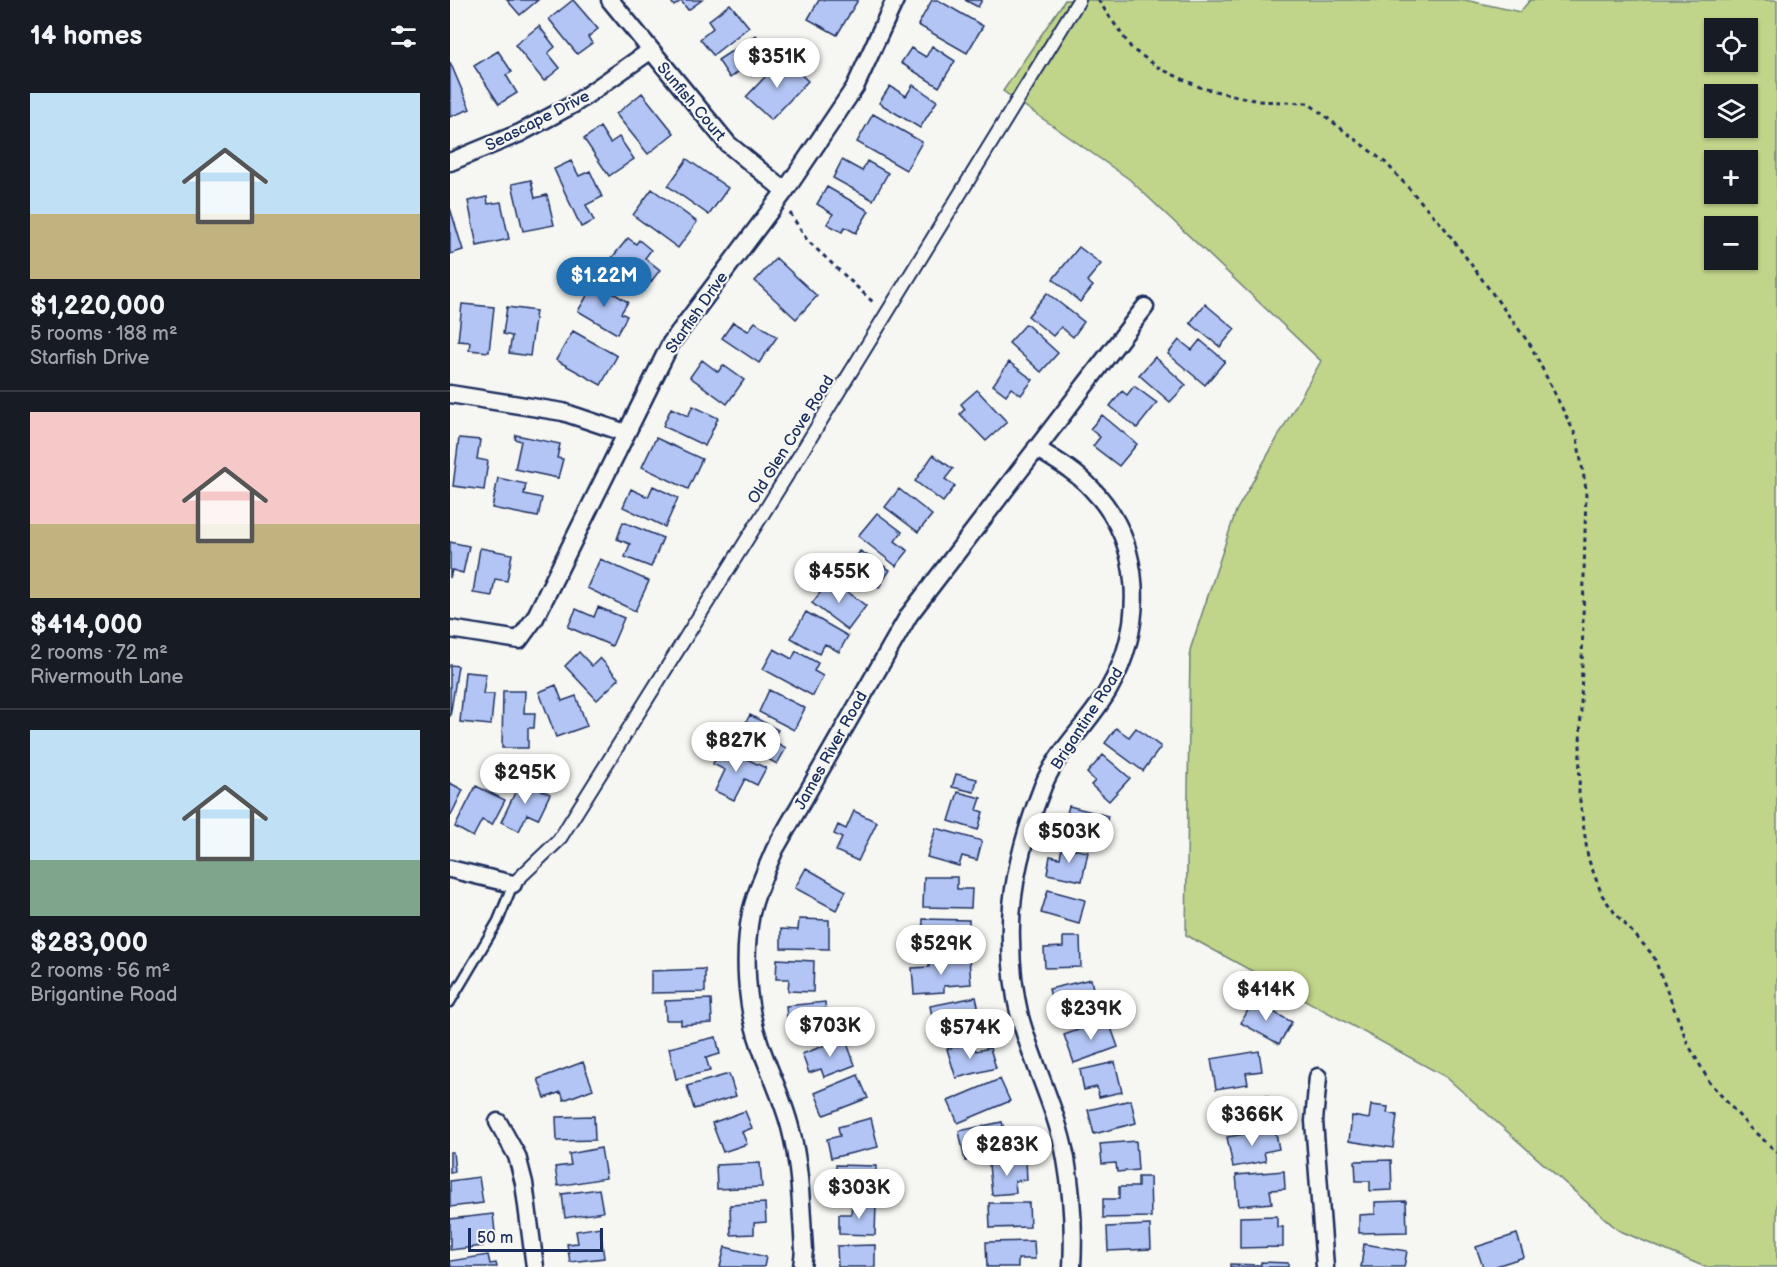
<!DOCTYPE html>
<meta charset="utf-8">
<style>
:root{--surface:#171b24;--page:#20242c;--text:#f1f3f6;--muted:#9ea1a6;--line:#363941;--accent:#1f6fb2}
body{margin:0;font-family:"Balsamiq Sans",sans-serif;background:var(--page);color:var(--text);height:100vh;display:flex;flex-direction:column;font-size:22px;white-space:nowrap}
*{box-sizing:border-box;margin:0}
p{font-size:20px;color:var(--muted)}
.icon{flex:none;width:33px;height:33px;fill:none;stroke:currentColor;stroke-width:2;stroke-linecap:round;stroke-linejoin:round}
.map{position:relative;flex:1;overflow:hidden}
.sheet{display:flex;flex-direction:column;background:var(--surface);width:450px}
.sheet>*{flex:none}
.controls{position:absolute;left:1254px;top:18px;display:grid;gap:12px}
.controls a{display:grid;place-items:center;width:54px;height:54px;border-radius:0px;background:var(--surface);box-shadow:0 2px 4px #0004;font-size:30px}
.scale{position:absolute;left:18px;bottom:15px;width:135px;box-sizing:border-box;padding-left:6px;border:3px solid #1b2f5e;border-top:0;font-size:16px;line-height:21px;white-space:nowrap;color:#1b2f5e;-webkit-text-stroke:4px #f6f6f2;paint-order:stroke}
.price{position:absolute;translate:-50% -51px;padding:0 14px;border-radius:21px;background:#fff;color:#222;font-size:20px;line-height:39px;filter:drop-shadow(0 2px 3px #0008)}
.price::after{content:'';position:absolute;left:50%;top:36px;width:18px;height:14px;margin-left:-9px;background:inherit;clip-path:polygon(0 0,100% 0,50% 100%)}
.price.selected{background:var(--accent);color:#fff}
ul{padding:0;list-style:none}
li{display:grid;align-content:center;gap:12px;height:318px;padding:0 30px}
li+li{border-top:2px solid var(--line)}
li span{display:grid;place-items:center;height:186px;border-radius:0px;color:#555}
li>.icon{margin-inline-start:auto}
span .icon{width:108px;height:108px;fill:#fffc;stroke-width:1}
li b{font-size:26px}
h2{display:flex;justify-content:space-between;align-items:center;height:72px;padding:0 30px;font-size:26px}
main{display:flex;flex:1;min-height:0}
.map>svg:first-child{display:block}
.green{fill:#c0d48a;stroke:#6e8274;stroke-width:1.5;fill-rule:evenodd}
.building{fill:#b2c5f4;stroke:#1b2f5e;stroke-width:1.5}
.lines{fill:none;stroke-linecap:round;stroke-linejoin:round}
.service-casing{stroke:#1b2f5e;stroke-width:13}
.pedestrian-casing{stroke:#1b2f5e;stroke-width:16}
.minor-casing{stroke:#1b2f5e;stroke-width:21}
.path{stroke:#1b2f5e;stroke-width:3;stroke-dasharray:4.5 4.5;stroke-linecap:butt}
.service{stroke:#f6f6f2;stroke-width:8}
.pedestrian{stroke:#f6f6f2;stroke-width:12}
.minor{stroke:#f6f6f2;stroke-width:16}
.labels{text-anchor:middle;stroke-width:4.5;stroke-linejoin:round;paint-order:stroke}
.street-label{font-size:16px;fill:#1b2f5e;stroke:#f6f6f2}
</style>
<main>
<section class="sheet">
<h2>14 homes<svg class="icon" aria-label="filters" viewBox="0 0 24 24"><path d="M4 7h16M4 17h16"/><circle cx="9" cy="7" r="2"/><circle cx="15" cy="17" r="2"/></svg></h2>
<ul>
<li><span style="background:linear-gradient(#bfe0f5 65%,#c2b280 0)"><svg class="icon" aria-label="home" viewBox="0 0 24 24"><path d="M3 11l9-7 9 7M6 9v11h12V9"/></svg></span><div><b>$1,220,000</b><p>5 rooms · 188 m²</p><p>Starfish Drive</p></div></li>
<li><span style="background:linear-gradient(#f6c9c9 60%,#c2b280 0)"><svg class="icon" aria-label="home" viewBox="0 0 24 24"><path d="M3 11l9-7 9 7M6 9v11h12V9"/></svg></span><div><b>$414,000</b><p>2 rooms · 72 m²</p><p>Rivermouth Lane</p></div></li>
<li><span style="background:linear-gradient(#bfe0f5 70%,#7fa58c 0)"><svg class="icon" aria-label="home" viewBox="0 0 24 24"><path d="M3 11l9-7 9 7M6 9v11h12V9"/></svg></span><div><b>$283,000</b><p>2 rooms · 56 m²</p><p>Brigantine Road</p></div></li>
</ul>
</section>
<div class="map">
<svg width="1327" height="1267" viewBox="0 0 1327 1267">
<rect width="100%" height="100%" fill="#f6f6f2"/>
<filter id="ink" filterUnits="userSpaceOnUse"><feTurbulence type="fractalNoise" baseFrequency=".0167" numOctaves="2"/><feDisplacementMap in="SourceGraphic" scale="12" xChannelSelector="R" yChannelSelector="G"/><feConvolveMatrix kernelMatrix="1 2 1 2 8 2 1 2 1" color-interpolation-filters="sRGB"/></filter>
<g filter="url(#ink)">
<path class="green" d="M615 0H1015L1070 12 1080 0H1327V1267H1255L1168 1230 996 1077 736 935 740 650 786 511 871 361 679 179 553 91ZM1264 28H1298V62H1264ZM1264 94H1298V128H1264ZM1264 160H1298V194H1264ZM1264 226H1298V260H1264Z"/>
<path class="building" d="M57 0H88L70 15Z
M123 0 148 29 138 37 142 43 127 54 99 19Z
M220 0H252L238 10 231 1 224 6Z
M369 0H408L387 35 358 19Z
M482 0H488L533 26 517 53 468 25Z
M515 0H532L528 7Z
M280 4 299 27 263 55 250 39 263 28 258 21Z
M89 26 105 47 98 53 110 68 94 81 65 45Z
M306 35 324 60 301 76 295 67 280 78 268 60Z
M482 46 505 61 489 87 451 63 461 48 476 57Z
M48 51 62 72 56 75 67 93 49 104 24 66Z
M333 58 358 81 321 120 296 97Z
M0 62 20 109 0 117Z
M463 85 487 101 470 128 429 103 440 86 456 96Z
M192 93 224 133 198 154 166 114Z
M423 114 472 142 456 170 407 142Z
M150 127 160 143 169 137 184 159 159 176 134 139Z
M237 159 278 188 259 215 218 186Z
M392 160 412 171 417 161 438 173 423 200 383 178Z
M121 161 129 176 140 171 152 197 136 205 144 221 131 227 104 169Z
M81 180 85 198 97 195 104 225 73 231 62 184Z
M377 187 419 211 406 233 395 227 392 232 377 224 383 214 367 204Z
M202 189 247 222 228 248 183 215Z
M37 197 38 204 51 202 59 239 27 246 18 201Z
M0 208 13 250 0 254Z
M178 238 186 244 189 240 201 250 195 258 210 270 197 287 161 259Z
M629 247 651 264 637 281 643 286 630 302 603 279Z
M326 258 367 296 346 319 305 281Z
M145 282 178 302 171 313 177 316 167 334 128 311Z
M597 293 634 322 623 337 611 327 603 336 578 316Z
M12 304 44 307 39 352 19 350 20 342 8 341Z
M755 304 785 329 770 347 740 323Z
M57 307 86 311 80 356 59 353 62 336 53 334Z
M283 322 298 331 305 322 327 337 309 363 272 338Z
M576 324 608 353 591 372 559 343Z
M123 331 167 356 151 385 106 360Z
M729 340 742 350 750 340 775 361 755 385 718 354Z
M705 357 736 385 720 402 689 375Z
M252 360 268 372 273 365 294 380 277 404 240 377Z
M559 362 583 380 571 395 561 388 556 395 543 385Z
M684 386 707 403 687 428 660 406 672 391 677 395Z
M527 390 557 422 536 441 510 414 515 409 511 404Z
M243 406 268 418 255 446 213 426 221 408 238 416Z
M652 415 687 444 669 466 643 446 650 437 640 429Z
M66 435 110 444 107 458 113 459 108 478 65 469 71 441 65 439Z
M9 438 30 440 27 459 38 461 34 490 3 486Z
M206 438 252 459 238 489 192 467Z
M483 455 503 469 495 479 505 486 493 502 465 481Z
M48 478 76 484 74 494 92 498 88 517 42 508Z
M203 486 228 498 215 527 173 507 181 489 198 497Z
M449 489 482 515 468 532 435 507Z
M427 513 452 532 445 541 458 551 446 566 408 536Z
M173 522 213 538 201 567 175 557 180 544 167 539Z
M0 542 19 546 13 573 2 570 0 578Z
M30 548 62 554 57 581 45 579 42 596 23 593Z
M410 551 440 570 429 587 418 579 412 588 394 576Z
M150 559 199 581 185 611 137 588Z
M381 579 416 606 398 630 362 603Z
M148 607 174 618 162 646 118 627 126 609 144 617Z
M356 612 398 636 389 652 375 644 369 654 341 638Z
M324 649 342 659 346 651 368 663 364 671 373 676 363 696 313 669Z
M129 652 142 666 150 658 169 679 147 700 115 666Z
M0 665 8 666 0 717Z
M15 672 36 674 33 694H44L41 725 10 722Z
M106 685 112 701 126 696 137 726 106 737 89 692Z
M319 690 355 708 344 730 309 712Z
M53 691H75L74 713H85L84 728H78V748H52Z
M300 715 328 730 322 740 336 748 327 764 285 741Z
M666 728 679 737 686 728 711 747 693 771 655 743Z
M271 747 316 768 307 785 295 779 284 800 265 791 275 770 263 764Z
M653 755 680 778 659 801 641 785 645 781 637 773Z
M506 774 527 779 524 792 502 787Z
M71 780 100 794 88 819 77 814 69 831 51 822Z
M0 783 13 790 1 815 0 814Z
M26 786 55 800 42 825 32 820 23 837 5 827Z
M508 792 531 798 527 810 533 812 528 830 499 821Z
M619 806 658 816 653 838 613 828Z
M404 811 427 822 408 861 386 851 392 838 384 834 388 825 396 829Z
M486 828 532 841 527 860 512 856 509 866 477 857Z
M612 847 638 852 632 881 597 874 600 856 610 858Z
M356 868 396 891 386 910 345 888Z
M474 877H507V889H522L521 908 473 907Z
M598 890 635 900 629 924 591 913Z
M349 919 379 920V949L331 948V929L348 930Z
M473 919 519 920V938H507V949L472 948Z
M613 937H630L631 967 595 968 594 948 613 947Z
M327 959 364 961 363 992 338 991 339 979H326Z
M519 959 521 984 494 986V992L464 994 462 968 479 967V962Z
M255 969V992L201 993V971Z
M641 979 645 999 632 1002 633 1007 605 1014 599 989Z
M526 997 530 1015 514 1019 516 1029 486 1036 480 1006Z
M261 999 262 1023 231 1025V1020H216L215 1001Z
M803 1001 842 1022 829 1044 791 1023Z
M375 1002 377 1026 338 1030 336 1006Z
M658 1019 668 1047 624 1063 614 1035Z
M266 1037 270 1054 256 1058 260 1071 226 1079 219 1048Z
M395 1038 405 1065 374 1077 371 1069 359 1073 352 1054Z
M523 1042 526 1051 540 1048 546 1068 506 1078 497 1049Z
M809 1051 812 1071 796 1073 798 1084 766 1089 761 1059Z
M133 1062 143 1089 114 1100 111 1092 95 1098 88 1079Z
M665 1062 672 1092 649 1097 647 1087 634 1090 630 1070Z
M279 1074 286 1096 244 1109 237 1086Z
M408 1075 418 1098 374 1115 365 1093Z
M550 1079 560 1101 508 1123 498 1101Z
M818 1096 819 1120 778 1122 777 1098Z
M681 1100 686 1123 644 1134 638 1110Z
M921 1105 938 1107 937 1113 947 1115 943 1148 899 1141 902 1116 919 1119Z
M295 1111 302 1128 292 1132 297 1144 273 1152 262 1123Z
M144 1116 145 1140 107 1141 106 1117Z
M421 1118 428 1147 381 1158 377 1139 390 1136 388 1127Z
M552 1122 555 1133 570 1130 574 1148 515 1161 509 1131Z
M825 1129 829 1149 814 1152 816 1161 783 1167 777 1137Z
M686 1141 688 1170 667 1172 666 1163 652 1164 650 1144Z
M151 1148 156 1178 108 1186 105 1167 121 1165 119 1154Z
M0 1152H3L5 1172 0 1173Z
M941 1160 942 1190 920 1191V1181H906L905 1161Z
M576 1161 577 1180 565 1181 566 1193 542 1195 539 1165Z
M310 1163 312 1187 267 1189 266 1165Z
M386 1165 426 1166 425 1189 385 1188Z
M834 1171 835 1189 820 1190 822 1203 789 1206 786 1175Z
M29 1177 33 1203 0 1207V1181Z
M688 1177H700L701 1217 653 1218V1199H669V1187H688Z
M149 1189 153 1212 115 1218 112 1194Z
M956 1201 957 1232 909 1233V1215L925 1214V1202Z
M315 1203 316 1222 304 1223V1234L281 1235 280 1205Z
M402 1203 426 1204 425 1235 389 1234V1214H401Z
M539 1203H579L580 1227 540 1228Z
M43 1214 45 1232 31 1234 33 1246 0 1250V1219Z
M827 1216V1227H833V1247L790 1248V1217Z
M700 1225 701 1249 658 1251 657 1227Z
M150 1227 154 1258 120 1262 117 1244 128 1243 126 1231Z
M1067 1234 1074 1257 1043 1267H1033L1026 1247Z
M584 1241 585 1259H568V1267H537L536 1242Z
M914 1244 957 1251 954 1267H911Z
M425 1245V1267H388L387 1246Z
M275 1247 316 1257 314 1267H270Z
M38 1255 40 1264 46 1263 47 1267H1L0 1261Z
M811 1262 838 1263V1267H780V1264L811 1265Z"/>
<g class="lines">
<g class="service-casing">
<path id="service" d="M0 1002 48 921 63 884"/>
</g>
<g class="pedestrian-casing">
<path id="pedestrian" d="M63 884 109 840 351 453 629 0"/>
</g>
<g class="minor-casing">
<path id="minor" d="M160 0 278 144 335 191
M0 162 70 133 124 104 200 51
M0 394 113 412 176 433
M586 448C605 460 625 471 641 488 694 542 695 625 659 689 640 723 608 749 593 786 574 834 559 889 561 940 561 965 564 992 570 1017 583 1065 607 1109 616 1159 622 1193 624 1232 622 1267
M0 629 69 640 85 618 221 343 335 191 405 87 445 0
M0 869 63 884
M868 1077 864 1121 875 1267
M48 1122 67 1156 74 1183 85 1267
M352 1267 354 1250C351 1211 351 1169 341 1131 334 1101 320 1074 310 1045 296 1006 293 955 301 913 306 891 316 870 325 849L459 615 695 307"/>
</g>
<path class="path" d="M648 0 682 49 711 69 752 88 808 101 858 103 936 163 993 226 1081 346 1127 438 1136 489 1129 794 1138 858 1152 895 1164 912 1203 955 1238 1044 1260 1083 1300 1128 1327 1152
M340 213 357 240 425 304"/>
<use href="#service" class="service"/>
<use href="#pedestrian" class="pedestrian"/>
<use href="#minor" class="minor"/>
</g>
</g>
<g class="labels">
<g class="street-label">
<text transform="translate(242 101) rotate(50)" y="6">Sunfish Court</text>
<text transform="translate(87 120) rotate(-27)" y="6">Seascape Drive</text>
<text transform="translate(246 312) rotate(-55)" y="6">Starfish Drive</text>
<text transform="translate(340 439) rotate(-58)" y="6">Old Glen Cove Road</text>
<text transform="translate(636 718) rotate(-57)" y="6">Brigantine Road</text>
<text transform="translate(380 750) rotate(-61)" y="6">James River Road</text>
</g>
</g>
</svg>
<div class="controls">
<a><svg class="icon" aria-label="locate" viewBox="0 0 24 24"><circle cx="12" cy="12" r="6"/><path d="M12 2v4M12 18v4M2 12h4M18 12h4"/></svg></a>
<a><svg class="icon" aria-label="layers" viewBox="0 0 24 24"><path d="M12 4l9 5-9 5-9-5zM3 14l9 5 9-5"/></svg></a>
<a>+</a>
<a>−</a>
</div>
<div class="scale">50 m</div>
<b class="price" style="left:327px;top:89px">$351K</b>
<b class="price selected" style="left:154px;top:308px">$1.22M</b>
<b class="price" style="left:389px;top:604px">$455K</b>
<b class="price" style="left:286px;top:773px">$827K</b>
<b class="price" style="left:75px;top:805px">$295K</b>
<b class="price" style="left:619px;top:864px">$503K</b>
<b class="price" style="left:491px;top:976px">$529K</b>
<b class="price" style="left:816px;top:1022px">$414K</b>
<b class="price" style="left:641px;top:1041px">$239K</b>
<b class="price" style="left:380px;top:1058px">$703K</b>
<b class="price" style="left:520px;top:1060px">$574K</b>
<b class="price" style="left:802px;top:1147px">$366K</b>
<b class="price" style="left:557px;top:1177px">$283K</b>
<b class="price" style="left:409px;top:1220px">$303K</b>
</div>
</main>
